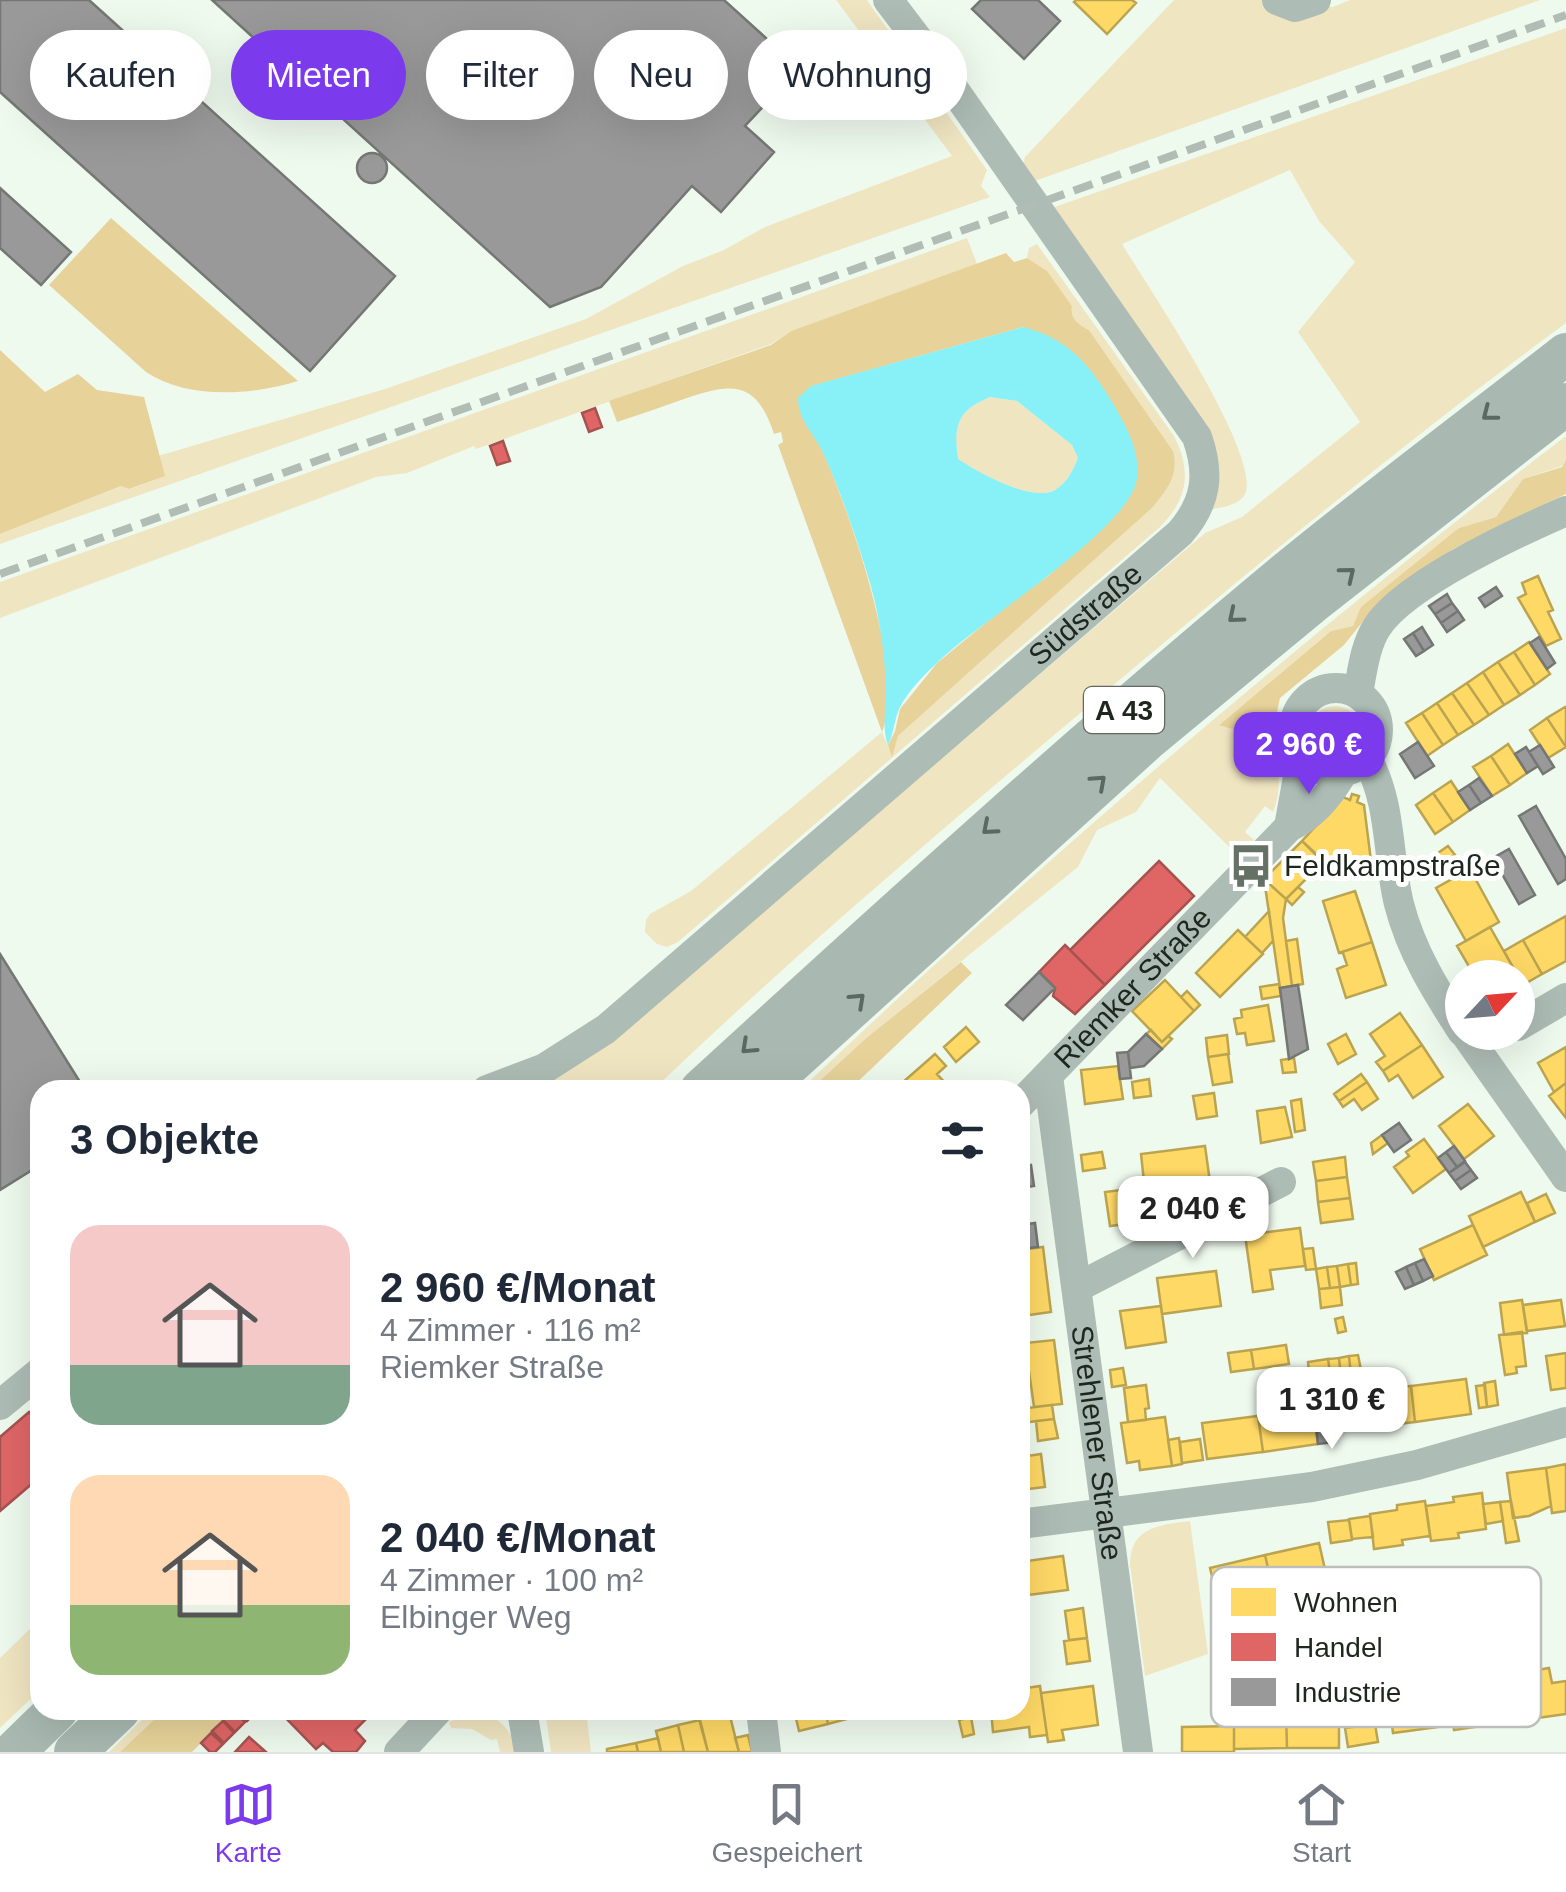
<!DOCTYPE html>
<html lang="de">
<meta charset="utf-8">
<style>
:root{--surface:#fff;--page:#f2f2f3;--text:#1f2937;--muted:#747a83;--line:#e0e1e3;--accent:#7c3aed}
body{margin:0;font-family:Arial,sans-serif;background:var(--page);color:var(--text);height:100vh;display:flex;flex-direction:column;font-size:38px;white-space:nowrap}
*{box-sizing:border-box;margin:0}
p{font-size:32px;color:var(--muted)}
.icon{flex:none;width:55px;height:55px;fill:none;stroke:currentColor;stroke-width:2;stroke-linecap:round;stroke-linejoin:round}
.map{position:relative;flex:1;overflow:hidden}
.panel{position:absolute;left:30px;top:1080px;width:1000px;height:640px;display:flex;flex-direction:column;background:var(--surface);border-radius:30px;box-shadow:0 10px 40px #0002}
.panel>*{flex:none}
.guide{position:absolute;left:30px;top:30px;width:1000px;height:90px;display:flex;gap:20px}
.needle{width:65px;rotate:64deg}
.fabs{position:absolute;left:1445px;top:960px;display:grid;gap:20px}
.fabs a{display:grid;place-items:center;width:90px;height:90px;border-radius:50%;background:var(--surface);box-shadow:0 10px 40px #0002;font-size:50px}
.price{position:absolute;translate:-50% -85px;padding:0 22px;border-radius:20px;background:#fff;color:#222;font-size:32px;line-height:65px;filter:drop-shadow(0 2px 5px #0008)}
.price::after{content:'';position:absolute;left:50%;top:60px;width:30px;height:22px;margin-left:-15px;background:inherit;clip-path:polygon(0 0,100% 0,50% 100%)}
.price.selected{background:var(--accent);color:#fff}
ul{padding:0;list-style:none}
li{display:flex;align-items:center;gap:30px;height:250px;padding:0 40px}
li span{display:grid;place-items:center;flex:none;width:280px;height:200px;border-radius:30px;color:#555}
li>.icon{margin-inline-start:auto}
span .icon{width:120px;height:120px;fill:#fffc;stroke-width:1}
li b{font-size:42px}
h2{display:flex;justify-content:space-between;align-items:center;height:120px;padding:0 40px;font-size:42px}
.tag{padding:0 35px;border-radius:45px;background:var(--surface);box-shadow:0 10px 40px #0002;font-size:35px;line-height:90px}
.tag.selected{background:var(--accent);color:#fff}
.tab-bar{display:flex;justify-content:space-around;align-items:center;height:140px;border-top:2px solid var(--line);background:var(--surface);font-size:28px;color:var(--muted)}
.tab-bar a{display:grid;justify-items:center;gap:5px}
.tab-bar .selected{color:var(--accent)}
.map>svg:first-child{display:block}
.green{fill:#f0e5c1}
.forest{fill:#e7d39a}
.water{fill:#88f0f7;fill-rule:evenodd}
.homes{fill:#ffd966;stroke:#bba450;stroke-width:2.5}
.shops{fill:#e06666;stroke:#a65350;stroke-width:2.5}
.industry{fill:#999;stroke:#747774;stroke-width:2.5}
.lines{fill:none;stroke-linecap:round;stroke-linejoin:round}
.minor{stroke:#aebcb6;stroke-width:30}
.highway{stroke:#a9b9b2;stroke-width:42}
.rail{stroke:#b0bcb4;stroke-width:8;stroke-dasharray:20 10;stroke-linecap:butt}
.oneway{stroke:#5c6960}
.labels{text-anchor:middle;stroke-width:10;stroke-linejoin:round;paint-order:stroke}
.shield{fill:#fff;stroke:#616861;stroke-width:2.5}
.shield-label{font-size:28px;font-weight:bold;fill:#1d271d}
.street-label{font-size:30px;fill:#1d271d;stroke:#fff}
.poi-label{font-size:30px;fill:#1d271d;stroke:#fff;text-anchor:start}
.key{fill:#fff;stroke:#bbbebb;stroke-width:2.5}
.key-label{font-size:28px;fill:#1d271d}
</style>
<div class="map">
<svg width="1566" height="1752" viewBox="0 0 1566 1752">
<rect width="100%" height="100%" fill="#effaef"/>
<path class="green" d="M836 0H867L987 170 981 186 990 197 0 544V534L121 486 130 489 164 476 158 456 385 389 586 319 683 266 724 250 765 227 952 156Z
M1174 0H1262L1267 6 1333 7 1350 0H1540L1032 182 1023 164 1025 157Z
M1566 28V323C1398 447 1238 580 1078 715 933 837 790 959 653 1090H522L621 1032 1205 533 1242 517 1360 422 1298 332 1355 262 1319 221 1290 170 1122 244C1144 281 1267 461 1244 496 1237 506 1221 507 1209 510L1216 491 1049 209Z
M967 238 977 264 791 331 771 344 476 449 474 446 407 473 376 477 0 618V582Z
M1037 244 1174 436C1192 471 1188 499 1160 527L678 942 667 947 657 944 645 932 646 920 650 914 691 891 882 732 892 755 898 736 1152 508 1173 451 1089 330C1078 324 1070 319 1072 306L1047 272 1027 258 1029 248Z
M990 397 1017 401 1072 445 1078 458C1073 470 1067 483 1055 490 1033 503 977 472 957 459 953 425 958 410 990 397Z
M1566 436V460L1562 466 1523 479 1496 517 1459 528 1353 626 1331 631 1220 724 1266 732 1276 717C1271 750 1287 779 1273 812L1265 806 1245 832 1254 840 1238 856 1160 778 1136 812 1097 830 1078 867 865 1039 810 1090H800C1044 859 1299 640 1566 436Z
M1311 730a24 24 0 1 1 48 0a24 24 0 1 1-48 0Z
M1190 1521 1208 1654 1145 1676 1130 1565C1130 1527 1159 1525 1190 1521Z
M40 1619V1690L0 1728V1658Z
M152 1710H164L120 1752H109Z
M545 1710H586L591 1752H551Z
M468 1714C496 1712 510 1726 517 1752H500L497 1739 491 1740 472 1729 451 1728 449 1722Z"/>
<path class="forest" d="M111 218 298 381C253 395 187 400 146 372L49 285Z
M1006 253 1014 262 1027 258 1047 271 1072 306C1070 319 1078 324 1089 330L1173 451C1179 476 1167 489 1152 508L898 736 892 757 888 745 895 731 900 709 937 663 1005 607 1048 576 1116 514 1135 485 1023 327 812 386 799 398C804 428 813 429 824 454 849 512 907 673 882 732L778 445 783 442 781 432 774 434C756 379 731 383 684 399 661 407 639 415 617 422L609 401 771 345 791 331Z
M0 350 45 392 78 374 97 390 144 397 165 476 129 489 121 486 0 534Z
M1566 460V494L1453 549 1368 615 1344 645 1280 698 1276 717 1266 732 1239 731 1219 725 1331 631 1353 626 1361 607 1459 528 1496 517 1523 479 1562 467Z
M961 962 972 973 849 1090H810L865 1039Z
M164 1710H234L192 1752H120Z"/>
<path class="water" d="M1023 327C1065 338 1086 360 1109 397 1124 422 1143 453 1136 483 1123 533 980 621 938 662 925 674 907 692 899 709 894 721 894 733 888 745 881 727 887 705 886 685 884 646 878 606 866 570 854 531 840 490 823 453 814 433 798 421 798 398L811 386ZM990 397 1017 401 1072 445 1078 458C1073 470 1067 483 1055 490 1033 503 977 472 958 459 953 425 958 410 990 397Z"/>
<path class="homes" d="M1076 0H1132L1136 3 1107 34 1074 2Z
M1538 576 1553 610 1548 612 1561 639 1546 646 1518 598 1526 594 1522 583Z
M1529 642 1550 674 1535 685 1514 652Z
M1514 652 1535 685 1520 695 1498 662Z
M1498 662 1520 695 1504 705 1483 672Z
M1483 672 1504 705 1489 715 1467 683Z
M1467 683 1489 715 1474 725 1452 693Z
M1452 693 1474 725 1458 735 1437 703Z
M1437 703 1458 735 1443 745 1422 713Z
M1565 707 1566 708V747L1547 718Z
M1422 713 1443 745 1427 756 1406 723Z
M1547 718 1566 747 1548 758 1530 730Z
M1508 744 1527 773 1510 785 1491 756Z
M1491 756 1510 785 1492 796 1473 767Z
M1451 781 1470 810 1453 822 1433 793Z
M1433 793 1453 822 1435 834 1416 805Z
M1352 794 1359 796 1357 802 1364 805 1371 861 1345 864 1344 858H1328L1325 855 1320 859 1302 841 1343 797 1350 800Z
M1302 841 1324 861 1286 899 1264 879Z
M1448 846 1455 855 1434 869 1428 860Z
M1470 869 1499 922 1466 941 1436 888Z
M1264 879 1286 899 1283 918 1292 986 1280 988Z
M1298 887 1304 892 1292 905 1286 899Z
M1355 891 1372 942 1339 953 1323 901Z
M1269 911 1273 941 1262 953 1245 937Z
M1566 916V961L1542 974 1523 940Z
M1490 927 1523 985 1518 988V978H1472L1474 975 1457 946Z
M1238 930 1263 954 1220 997 1196 973Z
M1297 939 1303 984 1292 986 1286 941Z
M1523 940 1542 974 1523 985 1504 951Z
M1372 942 1386 985 1346 998 1337 969 1347 965 1343 953H1339Z
M1165 980 1194 1011 1162 1042 1132 1011Z
M1279 984 1281 996 1262 999 1260 987Z
M1187 991 1200 1005 1194 1011 1181 997Z
M1268 1005 1274 1041 1247 1045 1245 1033 1237 1034 1234 1019 1242 1017 1241 1010Z
M1400 1013 1422 1045 1383 1071 1376 1062 1385 1056 1370 1034Z
M966 1027 979 1042 956 1062 944 1047Z
M1151 1030 1162 1042 1168 1036 1172 1039 1162 1049 1146 1034Z
M1346 1034 1356 1054 1338 1064 1328 1044Z
M1227 1035 1229 1054 1208 1057 1206 1038Z
M1422 1045 1443 1077 1413 1098 1398 1075 1389 1081 1383 1071Z
M1566 1047V1083L1554 1092 1538 1063Z
M935 1054 946 1066 937 1074 948 1086 943 1090H894Z
M1228 1054 1232 1082 1213 1085 1208 1057Z
M1294 1058 1296 1072 1283 1073 1281 1060Z
M1118 1066 1123 1099 1085 1104 1081 1070Z
M1361 1074 1367 1082 1339 1101 1334 1094Z
M1149 1079 1151 1096 1134 1098 1132 1082Z
M1367 1082 1378 1099 1362 1110 1354 1099 1343 1107 1339 1101Z
M1566 1083V1118L1549 1096Z
M1214 1093 1217 1116 1197 1119 1193 1096Z
M1301 1099 1305 1130 1295 1132 1291 1101Z
M1468 1104 1494 1136 1464 1159 1439 1126Z
M1285 1107 1292 1137 1261 1143 1257 1111Z
M1382 1135 1388 1143 1373 1154 1371 1143Z
M1424 1139 1446 1169 1413 1193 1394 1167 1409 1156 1406 1152Z
M1205 1146 1210 1182 1145 1191 1141 1154Z
M1102 1152 1105 1168 1083 1171 1081 1155Z
M1345 1157 1347 1177 1316 1181 1313 1162Z
M1347 1177 1350 1198 1318 1202 1316 1181Z
M1145 1187 1150 1221 1110 1226 1105 1192Z
M1521 1192 1535 1222 1483 1247 1469 1216Z
M1546 1194 1555 1213 1535 1222 1527 1203Z
M1350 1198 1353 1219 1321 1223 1318 1202Z
M1473 1225 1487 1255 1434 1280 1420 1249Z
M1300 1228 1305 1266 1270 1270 1273 1289 1253 1292 1245 1235Z
M1043 1247 1051 1312 1022 1316 1020 1250Z
M1313 1248 1316 1269 1306 1270 1303 1249Z
M1356 1263 1358 1284 1351 1285 1348 1264Z
M1348 1264 1351 1285 1340 1287 1337 1266Z
M1337 1266 1340 1287 1330 1288 1327 1267Z
M1327 1267 1330 1288 1319 1289 1316 1269Z
M1216 1271 1221 1306 1162 1314 1157 1278Z
M1340 1287 1342 1305 1321 1308 1319 1289Z
M1522 1300 1527 1333 1504 1335 1500 1303Z
M1561 1300 1565 1326 1527 1331 1523 1305Z
M1161 1306 1166 1342 1126 1348 1120 1311Z
M1343 1317 1346 1331 1338 1333 1335 1319Z
M1522 1332 1526 1366 1516 1367 1517 1373 1505 1375 1499 1335Z
M1054 1340 1062 1404 1034 1407 1025 1343Z
M1286 1345 1289 1364 1254 1369 1251 1350Z
M1251 1350 1254 1369 1231 1372 1228 1353Z
M1566 1353V1388L1551 1390 1546 1356Z
M1358 1355 1362 1375 1351 1376 1349 1356Z
M1349 1356 1351 1376 1341 1378 1339 1358Z
M1339 1358 1341 1378 1331 1379 1328 1359Z
M1328 1359 1331 1379 1310 1382 1308 1362Z
M1123 1368 1126 1385 1112 1387 1110 1370Z
M1466 1379 1471 1414 1415 1422 1411 1386Z
M1495 1381 1498 1405 1487 1407 1484 1383Z
M1146 1385 1149 1408 1145 1409 1146 1420 1128 1422 1124 1388Z
M1485 1385 1487 1407 1479 1408 1476 1386Z
M1411 1386 1415 1422 1360 1429 1355 1393Z
M1052 1405 1054 1419 1029 1422 1027 1408Z
M1027 1408 1029 1422 1020 1424V1409Z
M1313 1409 1318 1444 1263 1452 1258 1416Z
M1357 1409 1360 1429 1350 1430 1347 1410Z
M1258 1416 1263 1452 1207 1459 1202 1423Z
M1165 1417 1172 1466 1140 1470 1139 1461 1127 1463 1121 1423Z
M1054 1419 1058 1438 1038 1441 1036 1421Z
M1179 1438 1182 1464 1172 1466 1168 1440Z
M1200 1439 1203 1460 1182 1463 1180 1442Z
M1041 1454 1045 1487 1020 1490V1457Z
M1566 1464V1511L1552 1513 1546 1468Z
M1546 1468 1551 1506 1529 1516 1513 1518 1507 1473Z
M1482 1493 1486 1529 1458 1533 1459 1538 1431 1541 1426 1506 1454 1502 1453 1497Z
M1425 1501 1430 1536 1402 1540 1403 1545 1374 1549 1370 1514 1397 1510V1505Z
M1511 1501 1519 1541 1506 1543 1500 1502Z
M1500 1502 1503 1521 1486 1524 1483 1504Z
M1370 1516 1373 1537 1352 1539 1349 1519Z
M1349 1520 1352 1540 1331 1543 1328 1522Z
M1319 1543 1327 1578 1273 1590 1265 1555Z
M1265 1555 1273 1590 1218 1602 1210 1568Z
M1063 1556 1068 1590 1020 1596V1562Z
M1083 1608 1087 1638 1069 1640 1065 1611Z
M1087 1638 1090 1661 1067 1664 1064 1641Z
M1549 1668 1552 1683 1566 1681V1714L1537 1718 1531 1671Z
M1510 1685 1515 1721 1454 1730 1449 1692Z
M1040 1686 1047 1735 1030 1737 1029 1727 993 1732 991 1710H1020V1689Z
M1093 1686 1098 1725 1062 1730 1064 1740 1048 1742 1041 1693Z
M1448 1687 1453 1725 1393 1733 1388 1695Z
M794 1710H825L828 1724 799 1731Z
M825 1710H852L854 1717 828 1724Z
M852 1710H879V1711L854 1717Z
M729 1712 739 1752H708L699 1719Z
M1339 1712V1748H1287L1286 1713Z
M1234 1713H1286L1287 1748 1234 1749Z
M971 1717 974 1734 963 1737 959 1720Z
M700 1720 708 1752H684L678 1725Z
M1375 1724 1378 1742 1348 1747 1345 1728Z
M678 1725 684 1752H661L656 1731Z
M1234 1726V1752H1182V1727Z
M748 1735 752 1752H739L735 1738Z
M658 1738 661 1752H638L636 1743Z
M636 1743 638 1752H607V1749Z"/>
<path class="shops" d="M595 408 602 427 589 432 582 413Z
M503 441 510 461 497 465 490 446Z
M1159 861 1194 896 1105 985 1070 950Z
M1065 945 1105 985 1075 1014 1053 996 1055 988 1039 972Z
M29 1412 40 1425V1477L0 1511V1437Z
M233 1710 245 1722 235 1732 223 1720Z
M236 1710H258L247 1721Z
M278 1710H375L355 1730 365 1741 356 1752H333L323 1743 316 1749Z
M223 1721 234 1733 224 1743 212 1731Z
M211 1733 223 1744 215 1752H210L201 1743Z
M249 1737 266 1752H235Z"/>
<path class="industry" d="M0 0H89L395 276 310 371 0 92Z
M212 0H724L799 68 745 126 774 152 721 212 692 186 601 287 550 307Z
M981 0H1038L1060 21 1024 59 972 9Z
M357 168a15 15 0 1 1 30 0a15 15 0 1 1-30 0Z
M0 188 71 252 41 285 0 248Z
M1496 587 1502 596 1485 607 1479 598Z
M1447 594 1452 603 1435 614 1429 606Z
M1452 603 1458 611 1441 623 1435 614Z
M1458 611 1464 620 1447 632 1441 623Z
M1422 627 1433 645 1424 651 1413 633Z
M1413 633 1424 651 1416 656 1404 639Z
M1539 637 1555 663 1547 669 1530 643Z
M1418 742 1434 766 1415 778 1400 754Z
M1540 745 1554 767 1543 774 1529 752Z
M1526 747 1538 766 1527 773 1515 754Z
M1479 778 1492 796 1481 803 1469 785Z
M1469 785 1481 803 1470 810 1458 792Z
M1536 806 1566 859V879L1558 884 1519 816Z
M1509 849 1535 895 1519 904 1493 858Z
M0 954 85 1090H40V1165L0 1190Z
M1039 972 1055 988 1023 1020 1006 1005Z
M1298 985 1308 1049 1289 1059 1280 988Z
M1146 1034 1162 1049 1144 1066 1130 1068 1128 1052Z
M1128 1052 1131 1078 1120 1079 1117 1053Z
M1399 1123 1411 1140 1394 1152 1382 1135Z
M1454 1146 1465 1161 1457 1167 1446 1152Z
M1446 1152 1457 1167 1449 1173 1438 1158Z
M1465 1162 1471 1170 1455 1181 1449 1173Z
M1031 1165 1034 1186 1020 1188V1167Z
M1471 1170 1477 1178 1461 1189 1455 1181Z
M1035 1223 1038 1247 1020 1249V1225Z
M1424 1259 1433 1276 1423 1281 1415 1263Z
M1415 1263 1423 1281 1414 1285 1406 1267Z
M1406 1267 1414 1285 1405 1289 1396 1272Z
M1326 1424 1328 1443 1318 1444 1316 1425Z"/>
<g class="lines">
<g class="minor">
<path d="M1277 0 1295 7 1316 0"/>
<circle cx="1336" cy="730" r="42"/>
<path d="M1358 693C1362 673 1365 645 1377 627 1405 584 1518 532 1566 511"/>
<path d="M1367 759C1392 804 1387 855 1399 904 1411 951 1436 991 1462 1031"/>
<path d="M1289 827 1302 755"/>
<path d="M1518 1026 1566 998"/>
<path d="M1464 1032 1566 1177"/>
<path id="s1" d="M1048 1076 1138 1752"/>
<path id="s2" d="M487 1090 545 1068 606 1029 1180 533C1207 502 1210 474 1197 437L932 58 888 0"/>
<path id="s3" d="M1020 1104 1289 827C1314 815 1330 795 1343 772"/>
<path d="M1078 1287 1281 1182"/>
<path d="M0 1405 40 1372"/>
<path d="M1020 1524 1312 1487 1417 1465 1566 1422"/>
<path d="M522 1710 529 1752"/>
<path d="M761 1710 766 1752"/>
<path d="M399 1752 438 1710"/>
</g>
<path class="highway" d="M701 1090C893 914 1085 740 1286 573 1377 498 1473 427 1566 354
M761 1090 1149 738 1312 603 1566 404
M14 1752 57 1710
M75 1752 119 1710"/>
<path class="rail" d="M0 574 1566 15"/>
</g>
<defs><path id="oneway-chevron" d="M-2-3.5L2.5 0L-2 3.5" fill="none" stroke-width="1.6" stroke-linecap="round" stroke-linejoin="round" transform="scale(2.5)"/></defs>
<g class="oneway">
<use href="#oneway-chevron" transform="translate(1489 414) rotate(142)"/>
<use href="#oneway-chevron" transform="translate(1348 574) rotate(-39)"/>
<use href="#oneway-chevron" transform="translate(1235 616) rotate(140)"/>
<use href="#oneway-chevron" transform="translate(1099 782) rotate(-42)"/>
<use href="#oneway-chevron" transform="translate(989 828) rotate(139)"/>
<use href="#oneway-chevron" transform="translate(858 1000) rotate(-43)"/>
<use href="#oneway-chevron" transform="translate(748 1047) rotate(137)"/>
</g>
<defs>
<g id="bus-bare" transform="scale(3.45)"><path d="M-5-6H5V4H4V6H2V4H-2V6H-4V4H-5ZM-3.5-4V0h7V-4ZM-3.5 1.2v1.5H-2V1.2ZM2 1.2v1.5H3.5V1.2Z" fill="#667166" stroke="#fff" stroke-width="2.5" paint-order="stroke"/></g>
</defs>
<g fill-rule="evenodd">
<use href="#bus-bare" x="1251" y="866"/>
</g>
<g class="labels">
<rect class="shield" x="1084" y="687" width="80" height="46" rx="8"/>
<g class="shield-label">
<text x="1124" y="720">A 43</text>
</g>
<g class="street-label">
<text dy="10" stroke="none"><textPath href="#s2" startOffset="768">Südstraße</textPath></text>
<text dy="10" stroke="none"><textPath href="#s3" startOffset="162">Riemker Straße</textPath></text>
<text dy="10" stroke="none"><textPath href="#s1" startOffset="370">Strehlener Straße</textPath></text>
</g>
<g class="poi-label">
<text x="1284" y="876">Feldkampstraße</text>
</g>
</g>
<rect x="1211" y="1567" width="330" height="160" rx="15" class="key"/>
<rect x="1231" y="1588" width="45" height="28" fill="#ffd966"/>
<rect x="1231" y="1633" width="45" height="28" fill="#e06666"/>
<rect x="1231" y="1678" width="45" height="28" fill="#999"/>
<g class="key-label">
<text x="1294" y="1612">Wohnen</text>
<text x="1294" y="1657">Handel</text>
<text x="1294" y="1702">Industrie</text>
</g>
</svg>
<div class="fabs">
<a><svg class="needle" viewBox="-14 -14 28 28"><path d="M0-13l5 13h-10z" fill="#e53935"/><path d="M0 13l5-13h-10z" fill="#747a83"/></svg></a>
</div>
<b class="price selected" style="left:1309px;top:797px">2 960 €</b>
<b class="price" style="left:1193px;top:1261px">2 040 €</b>
<b class="price" style="left:1332px;top:1452px">1 310 €</b>
<div class="guide">
<a class="tag">Kaufen</a>
<a class="tag selected">Mieten</a>
<a class="tag">Filter</a>
<a class="tag">Neu</a>
<a class="tag">Wohnung</a>
</div>
<section class="panel">
<h2>3 Objekte<svg class="icon" aria-label="filters" viewBox="0 0 24 24"><path d="M4 7h16M4 17h16"/><circle cx="9" cy="7" r="2"/><circle cx="15" cy="17" r="2"/></svg></h2>
<ul>
<li><span style="background:linear-gradient(#f6c9c9 70%,#7fa58c 0)"><svg class="icon" aria-label="home" viewBox="0 0 24 24"><path d="M3 11l9-7 9 7M6 9v11h12V9"/></svg></span><div><b>2 960 €/Monat</b><p>4 Zimmer · 116 m²</p><p>Riemker Straße</p></div></li>
<li><span style="background:linear-gradient(#ffd9b3 65%,#8fb573 0)"><svg class="icon" aria-label="home" viewBox="0 0 24 24"><path d="M3 11l9-7 9 7M6 9v11h12V9"/></svg></span><div><b>2 040 €/Monat</b><p>4 Zimmer · 100 m²</p><p>Elbinger Weg</p></div></li>
</ul>
</section>
</div>
<nav class="tab-bar">
<a class="selected"><svg class="icon" aria-label="map" viewBox="0 0 24 24"><path d="M3 6l6-2 6 2 6-2v14l-6 2-6-2-6 2zM9 4v14M15 6v14"/></svg>Karte</a>
<a><svg class="icon" aria-label="saved" viewBox="0 0 24 24"><path d="M7 4h10v16l-5-4-5 4z"/></svg>Gespeichert</a>
<a><svg class="icon" aria-label="home" viewBox="0 0 24 24"><path d="M3 11l9-7 9 7M6 9v11h12V9"/></svg>Start</a>
</nav>
